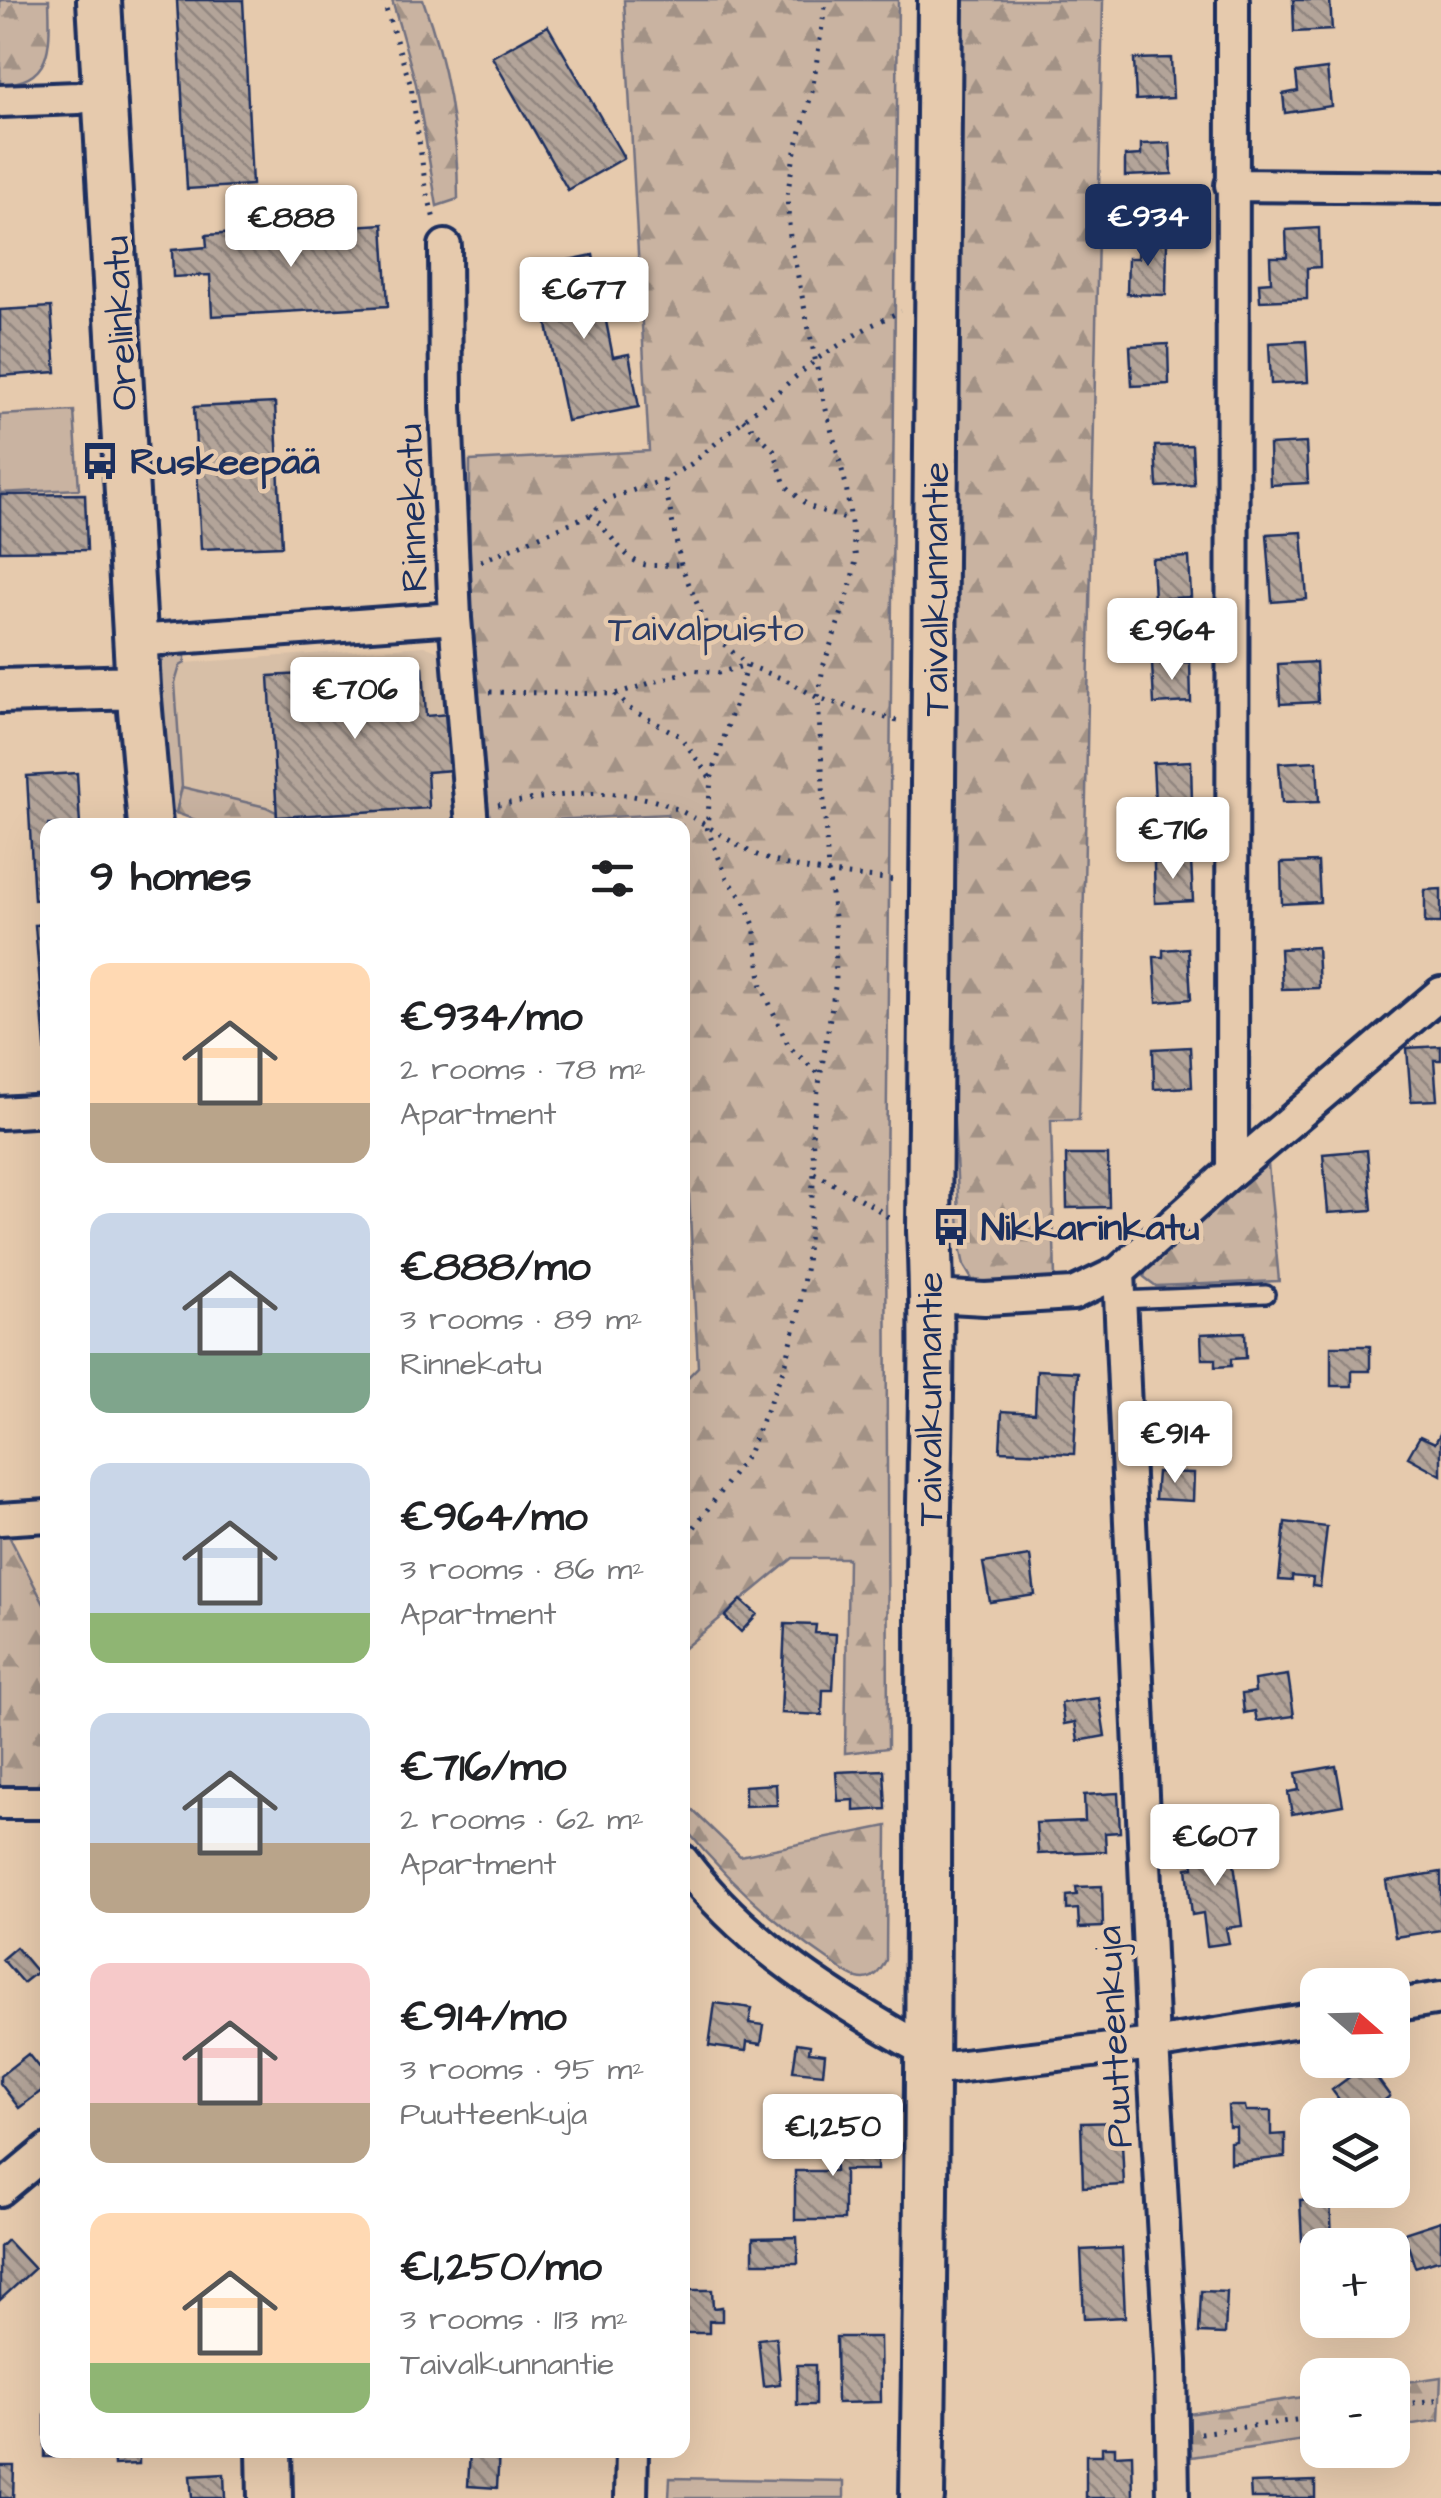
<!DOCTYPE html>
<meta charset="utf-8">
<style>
:root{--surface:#fff;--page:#f6f6f6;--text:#202124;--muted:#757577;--accent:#1b2f5e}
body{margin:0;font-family:"Architects Daughter",sans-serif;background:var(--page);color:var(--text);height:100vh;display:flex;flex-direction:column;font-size:38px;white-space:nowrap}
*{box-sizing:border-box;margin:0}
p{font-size:32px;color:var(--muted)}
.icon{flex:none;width:55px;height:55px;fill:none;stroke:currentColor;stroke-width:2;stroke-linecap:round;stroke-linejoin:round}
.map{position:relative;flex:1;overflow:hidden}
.sheet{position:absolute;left:40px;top:818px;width:650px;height:1640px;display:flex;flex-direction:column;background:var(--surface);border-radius:20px;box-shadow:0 10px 40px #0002}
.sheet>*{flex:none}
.needle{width:65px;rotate:110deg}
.fabs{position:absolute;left:1300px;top:1968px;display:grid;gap:20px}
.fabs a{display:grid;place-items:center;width:110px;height:110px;border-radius:20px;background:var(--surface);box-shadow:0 10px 40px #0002;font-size:50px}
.price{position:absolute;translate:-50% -85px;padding:0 22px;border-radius:10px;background:#fff;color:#222;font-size:32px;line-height:65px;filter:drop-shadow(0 2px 5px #0008)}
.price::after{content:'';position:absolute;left:50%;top:60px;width:30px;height:22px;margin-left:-15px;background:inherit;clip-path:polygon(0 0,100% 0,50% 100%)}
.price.active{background:var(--accent);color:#fff}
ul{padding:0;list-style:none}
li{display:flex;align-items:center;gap:30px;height:250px;padding:0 50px}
li span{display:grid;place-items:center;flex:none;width:280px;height:200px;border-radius:20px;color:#555}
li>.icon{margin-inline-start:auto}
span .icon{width:120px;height:120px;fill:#fffc;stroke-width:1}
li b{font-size:42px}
h2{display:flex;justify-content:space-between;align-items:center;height:120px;padding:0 50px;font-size:42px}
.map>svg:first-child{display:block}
.built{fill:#d7bfa7}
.green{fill:#c9b3a1;stroke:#727180;stroke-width:2.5}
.forest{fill:url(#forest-firs);stroke:#727180;stroke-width:2.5}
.building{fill:url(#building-back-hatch);stroke:#1b2f5e;stroke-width:2.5}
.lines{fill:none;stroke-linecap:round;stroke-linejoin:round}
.lane-casing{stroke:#1b2f5e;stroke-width:22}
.street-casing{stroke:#1b2f5e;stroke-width:38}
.secondary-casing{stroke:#1b2f5e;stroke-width:50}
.path{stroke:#1b2f5e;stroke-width:5;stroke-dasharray:2.5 8;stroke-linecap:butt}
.lane{stroke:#e6caad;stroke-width:15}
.street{stroke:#e6caad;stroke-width:30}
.secondary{stroke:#e6caad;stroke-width:42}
.labels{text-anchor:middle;stroke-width:9;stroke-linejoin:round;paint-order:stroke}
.street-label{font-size:38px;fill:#1b2f5e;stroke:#e6caad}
.poi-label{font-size:38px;font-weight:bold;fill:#1b2f5e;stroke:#e6caad;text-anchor:start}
.park-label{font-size:38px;fill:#2c3c65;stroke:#e6caad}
</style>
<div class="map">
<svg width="1441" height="2498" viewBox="0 0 1441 2498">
<defs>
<pattern id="forest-firs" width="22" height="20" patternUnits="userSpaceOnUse" patternTransform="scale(2.5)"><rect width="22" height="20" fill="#c9b3a1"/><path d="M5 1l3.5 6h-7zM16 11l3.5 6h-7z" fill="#a29286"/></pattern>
<pattern id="building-back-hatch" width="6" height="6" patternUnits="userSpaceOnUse" patternTransform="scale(2.5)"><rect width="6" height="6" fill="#b3a499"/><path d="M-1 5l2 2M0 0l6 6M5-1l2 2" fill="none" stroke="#918680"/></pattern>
</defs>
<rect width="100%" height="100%" fill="#e6caad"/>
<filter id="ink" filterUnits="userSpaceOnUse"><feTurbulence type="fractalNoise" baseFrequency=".01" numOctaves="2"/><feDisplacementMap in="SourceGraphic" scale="20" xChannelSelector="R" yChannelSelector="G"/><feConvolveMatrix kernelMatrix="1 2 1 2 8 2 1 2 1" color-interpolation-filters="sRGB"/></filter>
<g filter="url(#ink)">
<path class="built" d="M424 646 439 652 444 660 454 825H312L288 816 277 817 266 807 182 787 175 683 180 666 185 663Z"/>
<path class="green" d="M74 411 79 489 0 493V415Z
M174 652H185V663L180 666 175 683 182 787 176 813 163 808 156 677 163 658Z
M670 2478 844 2481V2498H669Z"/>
<path class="forest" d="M0 0H49C50 41 55 84 0 84Z
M392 0H423C447 66 458 130 458 199L437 206 416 84Z
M624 0H898L886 1185 888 1748 845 1753 848 1558H793L683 1649V1382L698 1367 683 1081 682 825H669L667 814 490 823 469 615 470 461 649 451Z
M959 0H1103L1079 1120H1051L1055 1279 984 1284 973 1281 964 1266 961 1251 950 1046Z
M182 787 266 807 276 812 277 817 288 816 312 825H209L176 813Z
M1268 1164 1279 1281 1156 1286 1144 1277 1148 1263Z
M0 1530H6L47 1610V1791L0 1790Z
M683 1801 740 1856 887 1826 886 1960C881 1970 876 1978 864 1979 852 1979 840 1968 830 1961 774 1923 726 1879 683 1826Z
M1441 2377 1439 2420 1393 2427V2384Z
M1317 2395V2438L1191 2457 1188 2414Z"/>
<path class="building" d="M177 0H243L252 185 187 189Z
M1293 0H1330L1332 30 1294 32Z
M548 26 624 158 568 190 492 57Z
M1171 58 1173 98 1136 100 1134 59Z
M1327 69 1331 106 1285 113 1283 94 1298 91 1296 73Z
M1170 143 1172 174 1125 176V156L1141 155V144Z
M383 224 388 306 212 316 210 275 173 277 172 250 207 247 206 235Z
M1319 228 1320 267 1307 268V299L1260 301 1259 283 1271 282 1270 257H1287L1286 230Z
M1139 240 1167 241 1166 295 1127 294 1128 258H1138Z
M593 255 613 357 629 354 639 407 567 421 535 267Z
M51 307 56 372 0 376V310Z
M1306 341 1308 382 1271 384 1269 343Z
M1168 344 1169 384 1132 386 1130 346Z
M275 403 282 546 201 549 194 407Z
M1306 443 1308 483 1270 485 1269 445Z
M1192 445 1194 485 1157 487 1155 446Z
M85 494 87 550 0 551V495Z
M1302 532 1307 599 1272 602 1267 534Z
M1189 557 1191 597 1154 599 1152 559Z
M1190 662 1191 702 1154 704 1152 663Z
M1316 662 1318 702 1280 704 1278 664Z
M423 667 426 716 449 714 452 770 427 772 429 808 277 817 269 676Z
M1191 761 1192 802 1155 803 1153 763Z
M1317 761 1319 802 1282 803 1279 763Z
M77 773 80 825H48V899L34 900 27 776Z
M1191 861 1193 901 1155 903 1154 863Z
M1318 862 1320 902 1282 904 1281 863Z
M1441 889V923H1425V890Z
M48 924V1071H47L35 925Z
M1317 947 1319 988 1282 989 1280 949Z
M1188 948 1191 999 1157 1002 1154 957H1163V950Z
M1441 1046V1060H1434L1437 1100 1411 1101 1407 1048Z
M1190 1047 1192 1087 1154 1089 1153 1049Z
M1367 1150 1372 1210 1328 1213 1323 1154Z
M1066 1155H1108L1109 1207 1067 1208Z
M1245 1332 1246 1358 1231 1359V1366L1215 1367V1359H1202L1201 1334Z
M1331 1346H1370V1371H1352V1386H1331Z
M1037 1370 1078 1372 1074 1454 1000 1451 1002 1411 1035 1413Z
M1441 1432V1475L1408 1457 1420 1436 1435 1443Z
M1157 1472 1194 1473 1193 1501 1155 1499Z
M1285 1522 1327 1527 1320 1587 1312 1586 1313 1578 1292 1576V1581L1279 1580Z
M1030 1556 1035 1595 990 1602 983 1563Z
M741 1600 757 1614 741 1632 725 1617Z
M785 1624 816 1625 815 1633 836 1634 833 1690H823L822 1715 781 1713Z
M1288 1675 1294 1716 1257 1721 1255 1711 1244 1713 1242 1694 1255 1692 1254 1680Z
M1099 1698 1105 1736 1078 1741 1075 1722 1064 1724 1061 1703Z
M1336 1766 1343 1805 1292 1814 1288 1792 1299 1790 1296 1773Z
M884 1770 886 1809 854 1811V1800L838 1801 836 1772Z
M776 1784 777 1805 745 1806V1786Z
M1118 1793 1120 1832 1105 1833 1106 1851 1038 1854 1036 1823 1085 1821 1084 1795Z
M1231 1839 1242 1926 1226 1928 1229 1943 1207 1946 1203 1913 1192 1915 1187 1868 1194 1867 1191 1844Z
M1441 1872V1930L1395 1937 1386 1881Z
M1102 1886 1103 1927 1079 1928 1078 1909 1067 1910V1896L1077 1895 1076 1887Z
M16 1947 37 1972 23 1983 2 1959Z
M715 2003 752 2008 749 2023 764 2025 761 2044 747 2042 746 2051 709 2046Z
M797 2043 810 2045 809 2052 825 2054 823 2074 793 2071Z
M28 2054 48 2079V2086L19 2108 0 2083V2076Z
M1367 2064 1390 2096 1373 2109 1368 2101 1350 2114 1332 2090Z
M1228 2106H1245L1246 2111H1271V2135L1285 2134V2157L1230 2163V2142L1236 2141V2127H1229Z
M1121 2122 1124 2185 1083 2187 1081 2123Z
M834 2136H877V2170H844V2220H795V2171H835Z
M1330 2198 1332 2238 1302 2241 1300 2200Z
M1441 2221V2259L1415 2267 1404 2233Z
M797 2237 798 2263H753V2238Z
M7 2240 34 2269 0 2300V2247Z
M1122 2248 1125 2317 1084 2319 1081 2250Z
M684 2290H712L713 2308 722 2307V2321H709V2333H685Z
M1201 2291 1227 2292 1225 2334 1199 2333Z
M776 2337 780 2384 763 2386 758 2339Z
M836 2337H880L881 2402 837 2403Z
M797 2365H815V2405H797Z
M45 2412H48V2450H70L69 2457H45Z
M1102 2447H1115V2455L1132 2454 1133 2498H1086V2455H1102Z
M113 2450H139V2464L114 2465Z
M470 2450H499L497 2488 468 2486Z
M0 2466H14L13 2498H0Z
M224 2474 225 2498H192L190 2476Z
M1315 2481V2498H1251L1250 2483Z"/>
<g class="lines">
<g class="lane-casing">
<path id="lane" d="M1120 1300 1266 1294"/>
</g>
<g class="street-casing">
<path id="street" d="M0 101 78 98 105 93
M1231 185 1441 187
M445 246 446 408 455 618 472 825
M135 641 455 618
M0 1113 48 1110
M1232 1171 1233 0
M1119 1272 1153 2044 1171 2361 1173 2498
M932 1296 985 1299 1073 1294 1119 1272 1232 1171 1441 993
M0 1519 48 1516
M0 1803H48
M682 1860C745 1945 838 2002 929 2053
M1392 2006 1441 1998
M929 2070 1153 2044 1318 2018
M0 2190 48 2150
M631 2498 632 2450"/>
</g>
<g class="secondary-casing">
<path id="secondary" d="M99 0 138 687 150 825
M0 691 138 687
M269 2450 270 2498
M922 2498C927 2197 929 1896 928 1595 928 1474 935 1353 929 1231L940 0"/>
</g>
<path class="path" d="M383 0 411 86 425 182 434 220
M743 419 774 450 785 485 808 506 851 521
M664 480 681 565 708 630 747 665 786 680 818 698 897 721
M590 515C609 529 623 561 646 565 657 566 670 565 681 565
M481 561 589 515 610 498 664 480 691 464 817 359 868 327 901 311
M747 665 711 779 707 828 727 878 744 901 754 925 762 987 789 1047 819 1074
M490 692 615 694 693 670 718 673 747 665
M615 694 630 709 680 736 711 779
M498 805C555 795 618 784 672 807 705 821 733 847 767 859 808 873 852 875 895 880
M814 1173 873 1206 893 1221
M682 1544 748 1454 786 1363 799 1311 806 1264 814 1173 812 1127 836 981 835 924 828 872 818 698 823 667 849 592 856 560 846 485 824 402 790 238 787 196 794 155 812 92 826 0
M1392 2406 1441 2399
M1200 2433 1318 2417"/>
<use href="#lane" class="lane"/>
<use href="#street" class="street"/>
<use href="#secondary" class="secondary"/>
</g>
</g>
<defs>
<g id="bus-bare" transform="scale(3)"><path d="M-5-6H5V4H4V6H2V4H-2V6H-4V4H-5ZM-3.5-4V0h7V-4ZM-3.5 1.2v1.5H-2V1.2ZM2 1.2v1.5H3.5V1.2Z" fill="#1b2f5e" stroke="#e6caad" stroke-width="2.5" paint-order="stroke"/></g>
</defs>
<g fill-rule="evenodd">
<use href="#bus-bare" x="100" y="461"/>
<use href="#bus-bare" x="951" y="1227"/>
</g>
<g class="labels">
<g class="street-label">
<text transform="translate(119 323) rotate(-93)" y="13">Orelinkatu</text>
<text transform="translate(411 508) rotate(-92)" y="13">Rinnekatu</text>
<text transform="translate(935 589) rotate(-90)" y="13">Taivalkunnantie</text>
<text transform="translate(929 1399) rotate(-90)" y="13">Taivalkunnantie</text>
<text transform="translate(1113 2037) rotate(-93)" y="13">Puutteenkuja</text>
</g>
<g class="poi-label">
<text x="130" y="474">Ruskeepää</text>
<text x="981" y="1240">Nikkarinkatu</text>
</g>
<g class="park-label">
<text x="706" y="641">Taivalpuisto</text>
</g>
</g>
</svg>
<div class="fabs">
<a><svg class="needle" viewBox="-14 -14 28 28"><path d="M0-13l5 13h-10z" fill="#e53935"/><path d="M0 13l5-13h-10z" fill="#757577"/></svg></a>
<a><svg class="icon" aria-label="layers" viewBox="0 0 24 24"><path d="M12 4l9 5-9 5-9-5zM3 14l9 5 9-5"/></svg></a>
<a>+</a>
<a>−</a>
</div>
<b class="price active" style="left:1148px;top:269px">€934</b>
<b class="price" style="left:291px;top:270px">€888</b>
<b class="price" style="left:584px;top:342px">€677</b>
<b class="price" style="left:1172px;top:683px">€964</b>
<b class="price" style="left:355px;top:742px">€706</b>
<b class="price" style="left:1173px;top:882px">€716</b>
<b class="price" style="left:1175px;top:1486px">€914</b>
<b class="price" style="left:1215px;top:1889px">€607</b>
<b class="price" style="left:833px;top:2179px">€1,250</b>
<section class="sheet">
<h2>9 homes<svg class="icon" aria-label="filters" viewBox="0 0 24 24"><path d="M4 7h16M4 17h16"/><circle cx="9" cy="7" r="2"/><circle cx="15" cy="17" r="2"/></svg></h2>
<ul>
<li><span style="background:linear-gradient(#ffd9b3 70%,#b9a48a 0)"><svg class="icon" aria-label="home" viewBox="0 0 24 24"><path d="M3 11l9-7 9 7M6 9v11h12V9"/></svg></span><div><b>€934/mo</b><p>2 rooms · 78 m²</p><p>Apartment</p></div></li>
<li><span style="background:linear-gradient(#c9d6e8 70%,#7fa58c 0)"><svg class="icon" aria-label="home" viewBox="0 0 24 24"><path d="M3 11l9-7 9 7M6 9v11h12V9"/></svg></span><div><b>€888/mo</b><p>3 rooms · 89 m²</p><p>Rinnekatu</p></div></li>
<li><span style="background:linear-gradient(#c9d6e8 75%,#8fb573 0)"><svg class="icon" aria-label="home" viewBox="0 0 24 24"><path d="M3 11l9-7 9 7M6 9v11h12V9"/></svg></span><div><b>€964/mo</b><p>3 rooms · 86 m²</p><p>Apartment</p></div></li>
<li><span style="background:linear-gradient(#c9d6e8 65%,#b9a48a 0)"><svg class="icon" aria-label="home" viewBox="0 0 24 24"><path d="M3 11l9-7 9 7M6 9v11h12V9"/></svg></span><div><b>€716/mo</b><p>2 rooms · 62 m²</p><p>Apartment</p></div></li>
<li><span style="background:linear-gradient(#f6c9c9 70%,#b9a48a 0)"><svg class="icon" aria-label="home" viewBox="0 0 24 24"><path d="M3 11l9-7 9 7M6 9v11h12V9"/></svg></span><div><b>€914/mo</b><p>3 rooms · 95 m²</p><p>Puutteenkuja</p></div></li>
<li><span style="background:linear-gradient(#ffd9b3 75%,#8fb573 0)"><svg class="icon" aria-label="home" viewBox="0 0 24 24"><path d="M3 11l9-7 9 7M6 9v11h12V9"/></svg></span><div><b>€1,250/mo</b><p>3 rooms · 113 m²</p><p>Taivalkunnantie</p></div></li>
</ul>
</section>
</div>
